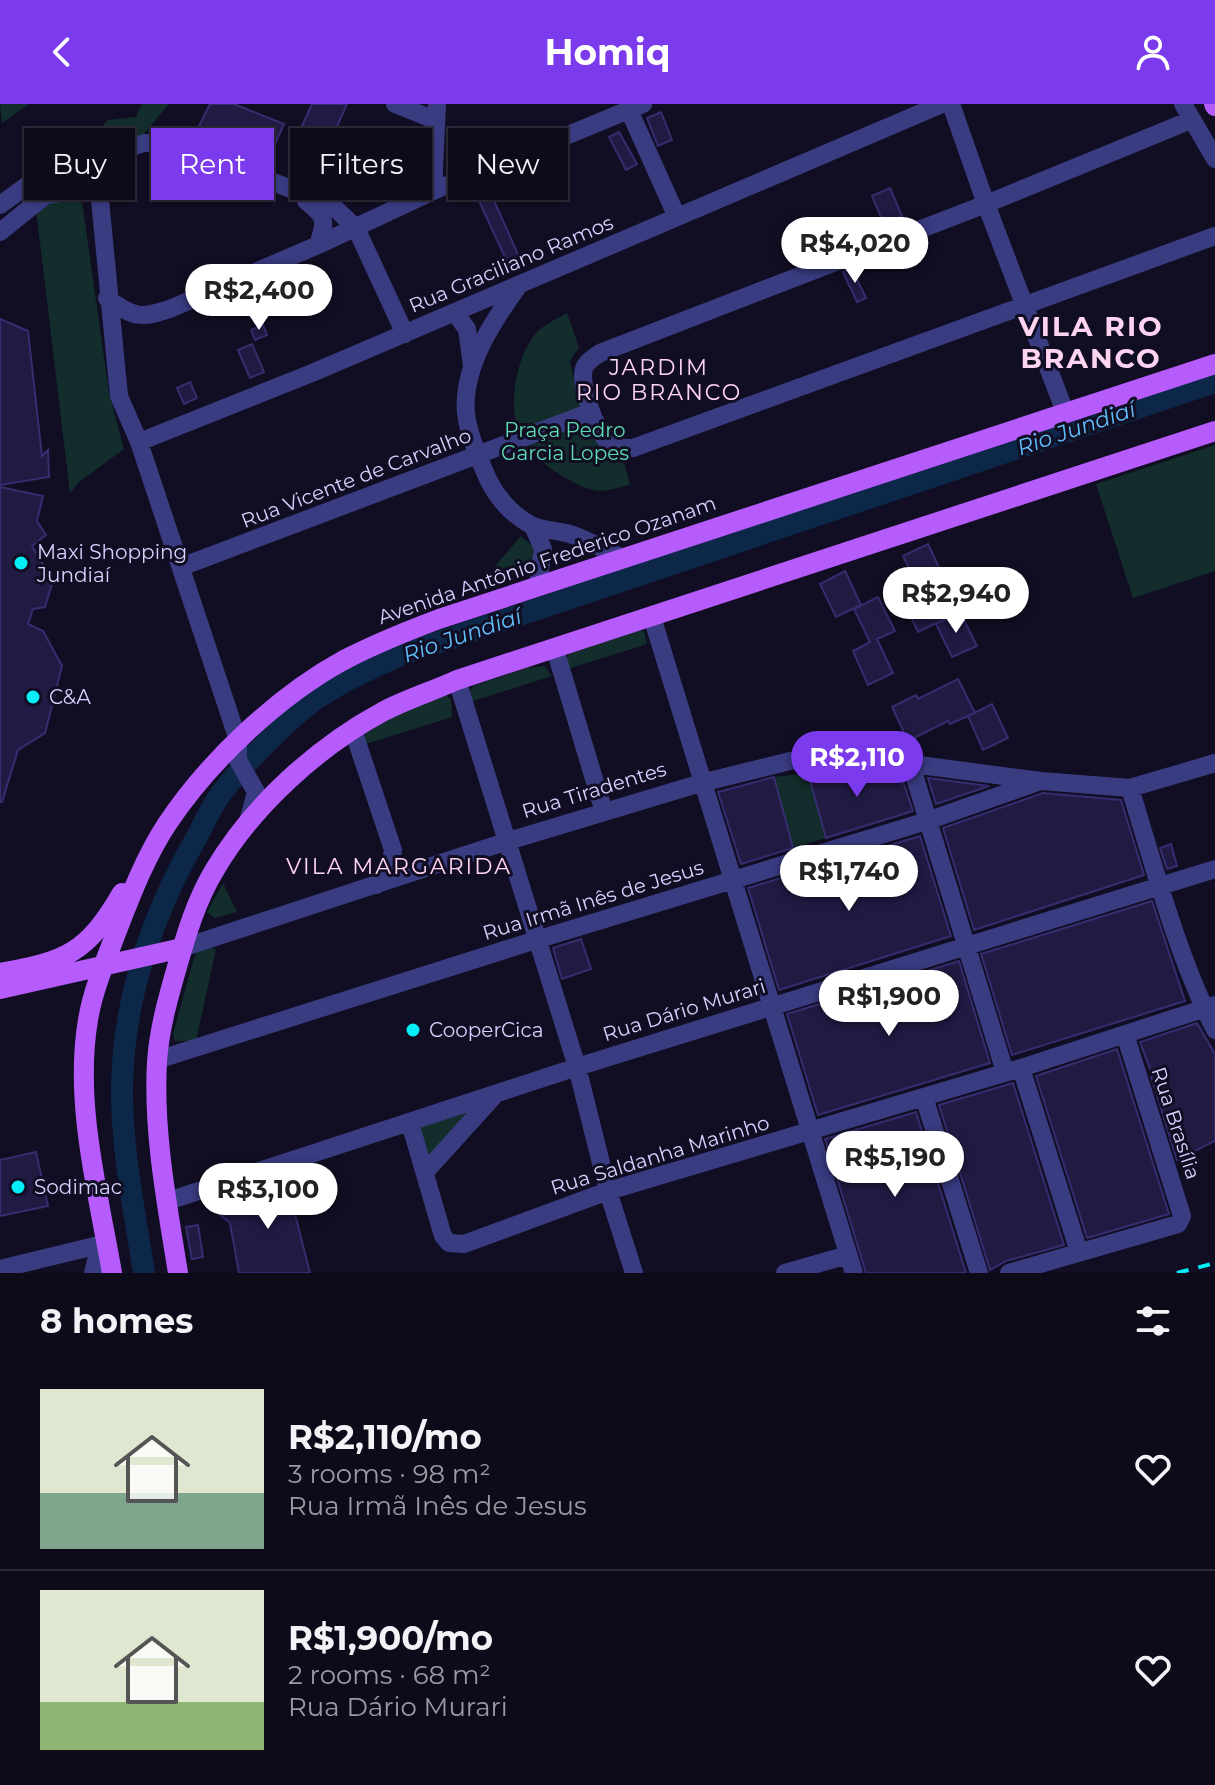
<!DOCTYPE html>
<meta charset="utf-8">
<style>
:root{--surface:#0d0a1a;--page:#1b1827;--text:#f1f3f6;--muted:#9a9aa2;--line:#2d2b39;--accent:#7c3aed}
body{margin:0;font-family:Montserrat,sans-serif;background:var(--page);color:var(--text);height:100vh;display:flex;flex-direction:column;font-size:30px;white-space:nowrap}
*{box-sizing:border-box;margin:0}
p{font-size:26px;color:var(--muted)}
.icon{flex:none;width:44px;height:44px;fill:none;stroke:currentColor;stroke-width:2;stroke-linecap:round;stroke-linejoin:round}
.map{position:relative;height:1169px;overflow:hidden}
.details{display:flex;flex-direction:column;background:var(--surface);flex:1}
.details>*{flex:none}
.top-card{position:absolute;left:24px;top:24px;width:800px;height:72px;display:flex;gap:16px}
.price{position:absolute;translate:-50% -68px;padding:0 18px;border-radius:28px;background:#fff;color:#222;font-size:26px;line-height:52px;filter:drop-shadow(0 2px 4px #0008)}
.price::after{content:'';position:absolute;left:50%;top:48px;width:24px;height:18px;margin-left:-12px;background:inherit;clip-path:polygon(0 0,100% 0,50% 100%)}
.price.active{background:var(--accent);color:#fff}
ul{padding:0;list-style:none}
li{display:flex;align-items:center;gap:24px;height:200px;padding:0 40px}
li+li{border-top:2px solid var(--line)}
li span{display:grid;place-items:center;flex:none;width:224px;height:160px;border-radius:0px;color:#555}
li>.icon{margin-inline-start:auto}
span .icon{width:96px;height:96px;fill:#fffc;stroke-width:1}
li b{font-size:34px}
h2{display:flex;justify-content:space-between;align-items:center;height:96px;padding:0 40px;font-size:34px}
.chip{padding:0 28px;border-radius:0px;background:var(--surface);box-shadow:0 2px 6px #0004,0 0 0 2px var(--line);font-size:28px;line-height:72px}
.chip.active{background:var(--accent);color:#fff}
header{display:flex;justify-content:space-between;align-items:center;height:104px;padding:0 40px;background:var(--accent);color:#fff;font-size:36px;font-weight:700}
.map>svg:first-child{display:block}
.green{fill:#122d2b}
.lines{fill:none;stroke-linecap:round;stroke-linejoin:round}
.river{stroke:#0d2748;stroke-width:22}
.building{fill:#211b44;stroke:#362d70;stroke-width:2}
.minor{stroke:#3a3c82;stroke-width:18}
.major{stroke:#b65bfc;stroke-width:20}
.rail{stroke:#04eef8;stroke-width:4;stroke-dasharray:12 10;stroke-linecap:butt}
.poi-dot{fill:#04eef8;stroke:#110e23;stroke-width:3}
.labels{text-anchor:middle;stroke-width:6;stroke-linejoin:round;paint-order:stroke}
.street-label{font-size:20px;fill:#d4d2fe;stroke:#110e23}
.park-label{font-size:20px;fill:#5eddb6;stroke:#110e23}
.poi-label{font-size:20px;fill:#d4d2fe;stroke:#110e23;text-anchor:start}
.neighbourhood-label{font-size:22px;letter-spacing:2px;fill:#fed4f1;stroke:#110e23}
.water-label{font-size:22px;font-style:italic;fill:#61befc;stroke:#110e23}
.district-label{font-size:28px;font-weight:bold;letter-spacing:2px;fill:#fed4f1;stroke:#110e23}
</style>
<header><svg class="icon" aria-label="back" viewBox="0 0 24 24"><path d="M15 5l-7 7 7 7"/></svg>Homiq<svg class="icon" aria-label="person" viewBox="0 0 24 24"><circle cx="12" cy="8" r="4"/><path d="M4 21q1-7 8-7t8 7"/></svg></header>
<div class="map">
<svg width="1215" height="1169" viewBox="0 0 1215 1169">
<rect width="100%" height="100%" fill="#110e23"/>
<path class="green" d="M0 0H29L2 19Z
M142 0H169L143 31 103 46C93 34 99 26 108 16L136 13Z
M80 83 109 289 124 345 79 378 70 389 35 97Z
M567 209 579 243 570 257 579 297 621 347 630 381C620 383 608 387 599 387 587 386 574 379 564 373 545 362 521 342 516 318 510 292 518 250 536 229 545 220 556 215 567 209Z
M1215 341V467L1133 494 1096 380Z
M521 432 536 445 532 461 517 470 498 474 495 462Z
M637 526 644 527 647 540 568 565 565 556 568 550Z
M544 562 552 572 470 598 468 589 473 582 527 564Z
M444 590 451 595 452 613 363 641 365 625Z
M808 669 826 734 793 744 774 673Z
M223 779 237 808 215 814 207 808Z
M209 843 216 845 196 937H175L173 930 194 854 199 845Z
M476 1004 428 1052 418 1020Z"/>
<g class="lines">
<path class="river" d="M144 1169C135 1109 122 1049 122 988 122 896 153 808 199 729 206 715 213 699 223 687 242 662 280 624 304 604 332 581 367 567 400 551L1215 278"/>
</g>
<path class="building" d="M210 0H234L284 20 270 51 250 43 248 47 234 40 235 37 199 22Z
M312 0H347L332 34 302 22Z
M661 8 672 36 658 42 647 14Z
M461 26 473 50 456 58 447 40V33Z
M619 28 637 60 626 66 609 33Z
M488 83 520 155 508 160 475 88Z
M890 84 902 112 884 120 872 92Z
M852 165 866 194 857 198 843 168Z
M0 215 28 227 42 352 48 346 49 373 0 381Z
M263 221 267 231 255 236 251 226Z
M252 240 264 268 250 274 238 246Z
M190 278 197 294 184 300 177 284Z
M0 383 43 392 37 417 46 431 32 442 53 477 45 503 33 505 28 520 43 527 62 562 45 629 18 646 2 698H0Z
M928 440 944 474 926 482 943 516 918 528 902 494 919 485 903 452Z
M845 467 861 501 836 513 820 480Z
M878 493 895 527 877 535 893 569 868 581 853 547 870 538 854 505Z
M960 508 977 542 952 553 936 520Z
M958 575 975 609 950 620 948 617 908 637 892 603 916 591 918 595Z
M992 600 1008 634 983 646 968 612Z
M837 666 892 672 901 671 913 707 826 734 808 669Z
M774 673 793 744 741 760 718 688Z
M928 674 989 682 936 700Z
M1043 689 1121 696 1144 771 974 826 943 724Z
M920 732 951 832 779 886 748 784Z
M1171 740 1177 762 1167 765 1160 744Z
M1152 797 1185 897 1012 951 981 850Z
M581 835 591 865 562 875 553 844Z
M959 857 990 959 818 1011 787 910Z
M1197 919 1215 950V1037L1177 1056 1151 972 1152 970 1140 938Z
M1117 945 1169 1110 1087 1134 1036 972Z
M1013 979 1064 1141 1006 1157 990 1166 939 1001Z
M916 1008 966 1169H866L825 1035Z
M36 1048 48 1102 0 1112V1056Z
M295 1074 303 1102 294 1106 310 1169H239L230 1119 220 1111 221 1106 226 1099 264 1088 263 1084Z
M198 1121 203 1153 192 1155 186 1123Z"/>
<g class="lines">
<path class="minor" d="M395 0 435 16
M630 0 629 6 677 113
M951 0 986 100 1065 308
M1183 0 1215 55
M1191 16 986 100 600 249C594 253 589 256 585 262 577 277 596 328 609 339 617 345 624 344 633 344L1215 132
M96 54 119 292 139 338 238 636V656L256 688 248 718
M433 87 437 0
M306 97C327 113 326 117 318 141
M0 101 40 72 144 39H164L189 45 319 96 336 105 356 124 405 230
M0 128 46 91 100 84
M519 181C493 217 462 263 466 309 468 327 475 345 482 361 491 386 507 408 531 421 543 427 560 426 573 431 590 437 606 447 623 454
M107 194C133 214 142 215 172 204L318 141 433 87 643 0
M455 209 467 225 472 262
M139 338 312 269 942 0
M533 422 543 445 538 482
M181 463 591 308
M652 513 854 1169
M555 545 604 708
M457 576 577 963 608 1087 634 1169
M353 626 393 746 391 760 376 781
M911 661 1005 968
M1130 684C1154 762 1178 854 1215 926
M182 844 505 738 701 679 790 657 851 652 1041 677 1130 684 1215 659
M157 956 536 836 927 717 1035 679
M1021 964 1079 1148
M924 993 979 1169
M410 1019 443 1132 449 1139 464 1140 608 1087 1021 964 1215 901
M426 1067 494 992
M168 1097 577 963 1215 765
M0 1165 107 1139
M93 1169 100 1141
M785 1169 848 1151
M1009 1169 1178 1120 1182 1112 1125 930"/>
<path class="major" d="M1214 0 1215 2
M0 869C67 857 87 849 122 789
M0 885 182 844
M112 1169C98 1088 74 998 88 916 93 885 107 853 118 824 132 788 146 752 167 720 209 657 278 592 344 556 375 540 407 527 439 515L1215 260
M178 1169C167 1100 153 1028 157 958 159 926 168 894 177 863 186 831 196 797 214 767 252 702 317 643 384 607 407 595 433 587 457 576L1215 327"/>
<path class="rail" d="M1177 1169 1215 1159"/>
</g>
<g class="poi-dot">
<circle cx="21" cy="459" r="8"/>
<circle cx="33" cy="593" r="8"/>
<circle cx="413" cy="926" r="8"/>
<circle cx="18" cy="1083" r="8"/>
</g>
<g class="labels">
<g class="street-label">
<text transform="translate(511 160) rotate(-23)" y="7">Rua Graciliano Ramos</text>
<text transform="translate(356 374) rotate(-21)" y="7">Rua Vicente de Carvalho</text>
<text transform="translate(547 456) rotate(-19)" y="7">Avenida Antônio Frederico Ozanam</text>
<text transform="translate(594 686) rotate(-17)" y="7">Rua Tiradentes</text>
<text transform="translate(593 796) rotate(-17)" y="7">Rua Irmã Inês de Jesus</text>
<text transform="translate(684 906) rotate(-17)" y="7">Rua Dário Murari</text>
<text transform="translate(1176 1019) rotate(72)" y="7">Rua Brasília</text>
<text transform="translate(660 1051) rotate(-17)" y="7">Rua Saldanha Marinho</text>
</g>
<g class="park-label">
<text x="565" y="333">Praça Pedro<tspan x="565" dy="23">Garcia Lopes</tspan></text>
</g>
<g class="poi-label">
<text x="37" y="455">Maxi Shopping<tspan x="37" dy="23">Jundiaí</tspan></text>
<text x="49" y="600">C&amp;A</text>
<text x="429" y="933">CooperCica</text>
<text x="34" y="1090">Sodimac</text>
</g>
<g class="neighbourhood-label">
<text x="659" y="271">JARDIM<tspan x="659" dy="25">RIO BRANCO</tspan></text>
<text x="399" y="770">VILA MARGARIDA</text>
</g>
<g class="water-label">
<text transform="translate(1076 324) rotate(-19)" y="8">Rio Jundiaí</text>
<text transform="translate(462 531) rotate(-19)" y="8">Rio Jundiaí</text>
</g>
<g class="district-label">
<text x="1091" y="232">VILA RIO<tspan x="1091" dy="32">BRANCO</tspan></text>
</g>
</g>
</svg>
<b class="price" style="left:855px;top:181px">R$4,020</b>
<b class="price" style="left:259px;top:228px">R$2,400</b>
<b class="price" style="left:956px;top:531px">R$2,940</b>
<b class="price active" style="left:857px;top:695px">R$2,110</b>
<b class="price" style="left:849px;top:809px">R$1,740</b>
<b class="price" style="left:889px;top:934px">R$1,900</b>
<b class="price" style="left:895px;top:1095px">R$5,190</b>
<b class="price" style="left:268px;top:1127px">R$3,100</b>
<div class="top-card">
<a class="chip">Buy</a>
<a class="chip active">Rent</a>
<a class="chip">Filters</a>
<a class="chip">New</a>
</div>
</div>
<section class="details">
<h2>8 homes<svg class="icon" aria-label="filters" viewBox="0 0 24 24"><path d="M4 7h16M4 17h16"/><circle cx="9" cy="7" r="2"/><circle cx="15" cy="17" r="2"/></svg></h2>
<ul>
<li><span style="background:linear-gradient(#dfe7d0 65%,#7fa58c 0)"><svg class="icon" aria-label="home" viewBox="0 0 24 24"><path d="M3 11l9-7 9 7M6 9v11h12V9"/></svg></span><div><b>R$2,110/mo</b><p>3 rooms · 98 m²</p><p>Rua Irmã Inês de Jesus</p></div><svg class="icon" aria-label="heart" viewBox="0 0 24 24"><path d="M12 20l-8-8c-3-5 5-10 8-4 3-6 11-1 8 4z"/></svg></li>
<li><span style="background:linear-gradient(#dfe7d0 70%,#8fb573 0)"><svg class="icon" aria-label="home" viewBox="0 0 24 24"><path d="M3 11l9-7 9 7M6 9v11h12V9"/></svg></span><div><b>R$1,900/mo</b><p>2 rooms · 68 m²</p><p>Rua Dário Murari</p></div><svg class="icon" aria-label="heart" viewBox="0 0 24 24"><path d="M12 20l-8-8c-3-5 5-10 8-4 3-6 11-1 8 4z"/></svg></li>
</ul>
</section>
